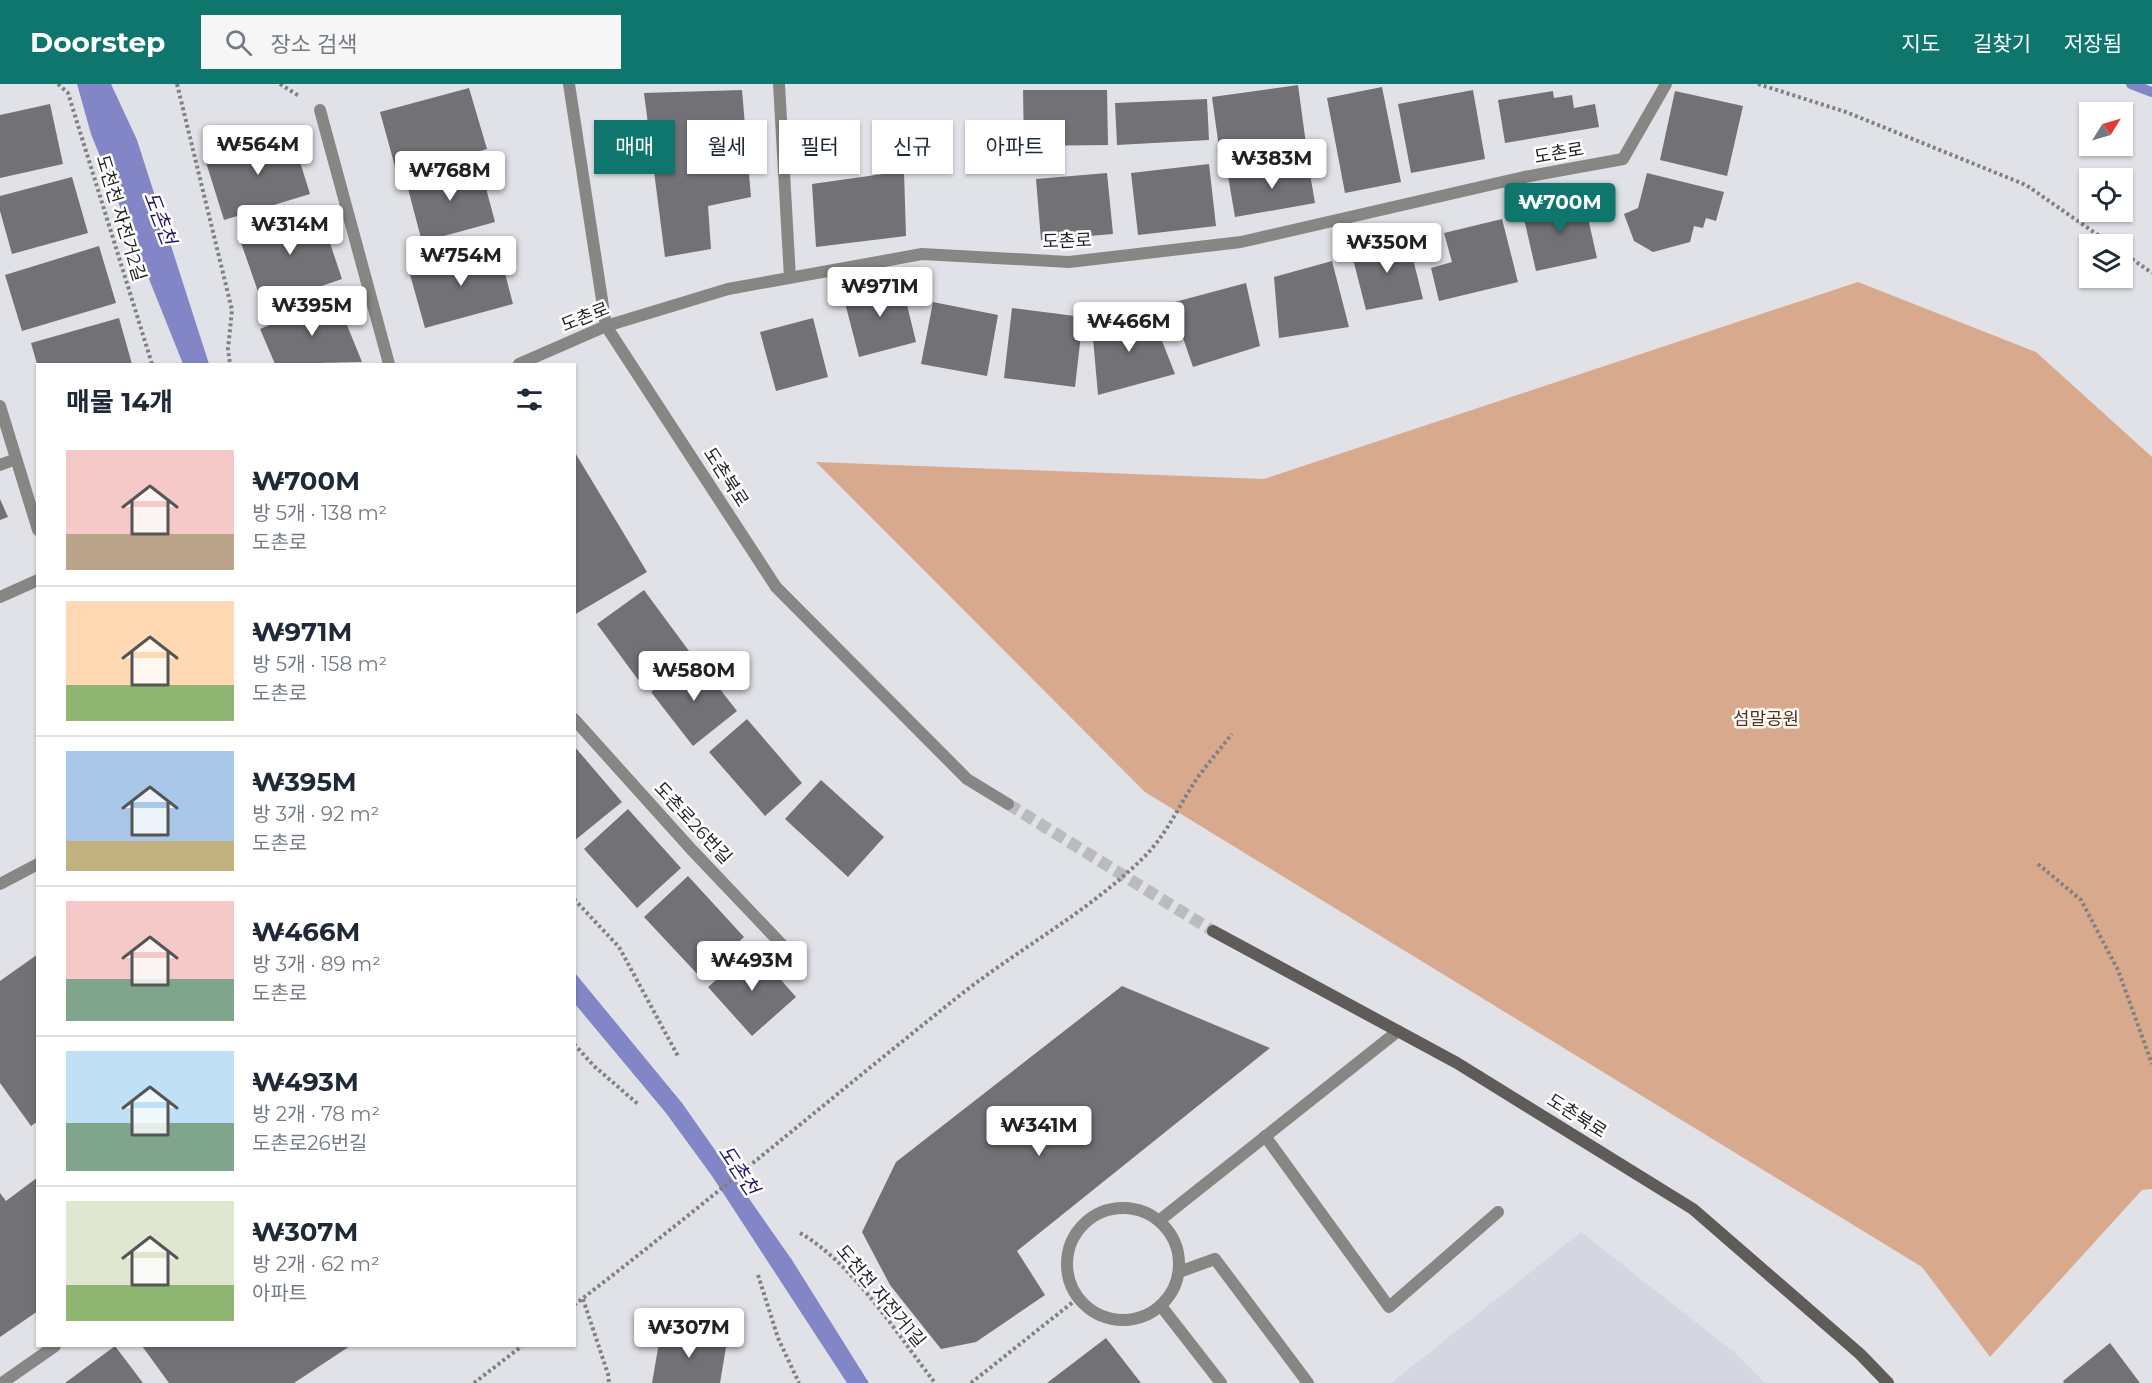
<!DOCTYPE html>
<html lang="ko">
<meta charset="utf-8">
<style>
:root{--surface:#fff;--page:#f6f6f7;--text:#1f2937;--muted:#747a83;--line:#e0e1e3;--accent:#0f766e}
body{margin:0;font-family:Montserrat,"Noto Sans KR",sans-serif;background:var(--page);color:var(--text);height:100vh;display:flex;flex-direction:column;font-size:22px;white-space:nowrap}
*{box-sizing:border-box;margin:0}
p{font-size:20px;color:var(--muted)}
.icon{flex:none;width:33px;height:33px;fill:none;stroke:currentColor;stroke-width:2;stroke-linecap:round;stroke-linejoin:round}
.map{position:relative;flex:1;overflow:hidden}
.drawer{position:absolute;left:36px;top:279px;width:540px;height:984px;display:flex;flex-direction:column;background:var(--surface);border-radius:0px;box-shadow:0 2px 4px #0004}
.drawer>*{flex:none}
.top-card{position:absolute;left:594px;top:36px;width:570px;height:54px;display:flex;gap:12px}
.needle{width:39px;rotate:53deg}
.controls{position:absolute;left:2079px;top:18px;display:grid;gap:12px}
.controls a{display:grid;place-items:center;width:54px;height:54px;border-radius:0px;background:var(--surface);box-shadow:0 2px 4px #0004;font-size:30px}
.price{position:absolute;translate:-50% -51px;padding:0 14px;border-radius:6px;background:#fff;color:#222;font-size:20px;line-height:39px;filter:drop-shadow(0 2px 3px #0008)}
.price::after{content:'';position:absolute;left:50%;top:36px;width:18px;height:14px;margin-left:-9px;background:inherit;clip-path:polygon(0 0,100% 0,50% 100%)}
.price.on{background:var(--accent);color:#fff}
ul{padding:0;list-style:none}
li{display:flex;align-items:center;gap:18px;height:150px;padding:0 30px}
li+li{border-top:2px solid var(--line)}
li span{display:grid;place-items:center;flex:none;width:168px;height:120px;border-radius:0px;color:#555}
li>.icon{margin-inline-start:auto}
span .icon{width:72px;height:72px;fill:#fffc;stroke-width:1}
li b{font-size:26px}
h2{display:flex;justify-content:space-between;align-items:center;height:72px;padding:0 30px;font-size:26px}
.pill{padding:0 21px;border-radius:0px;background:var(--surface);box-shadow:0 2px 4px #0004;font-size:21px;line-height:54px}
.pill.on{background:var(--accent);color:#fff}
header{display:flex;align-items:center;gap:36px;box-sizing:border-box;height:84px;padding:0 30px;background:var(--accent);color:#fff}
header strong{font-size:28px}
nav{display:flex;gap:33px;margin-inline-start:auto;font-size:21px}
.search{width:420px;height:54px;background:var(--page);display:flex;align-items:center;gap:15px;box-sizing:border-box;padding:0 21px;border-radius:0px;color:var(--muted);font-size:22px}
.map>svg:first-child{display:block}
.built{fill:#d5d6e2}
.green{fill:#d9a98d}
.water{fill:#8285c6}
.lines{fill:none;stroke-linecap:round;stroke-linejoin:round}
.stream{stroke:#8285c6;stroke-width:10}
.building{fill:#717176}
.street-tunnel{stroke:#babbbf;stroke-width:12;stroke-dasharray:12 6;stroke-linecap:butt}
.path{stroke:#808184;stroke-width:4;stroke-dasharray:3 3;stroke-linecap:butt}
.lane{stroke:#888685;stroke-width:12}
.street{stroke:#888685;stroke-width:12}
.secondary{stroke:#5e5b59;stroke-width:12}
.labels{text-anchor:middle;stroke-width:5;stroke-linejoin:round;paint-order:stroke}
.street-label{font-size:18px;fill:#1f1f21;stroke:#fff}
.park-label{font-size:18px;fill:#5a2f11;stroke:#fff}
.water-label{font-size:20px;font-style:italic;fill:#231864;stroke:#fff}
</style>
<header>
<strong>Doorstep</strong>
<div class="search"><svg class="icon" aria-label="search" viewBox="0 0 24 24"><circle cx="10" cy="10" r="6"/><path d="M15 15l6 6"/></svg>장소 검색</div>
<nav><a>지도</a><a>길찾기</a><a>저장됨</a></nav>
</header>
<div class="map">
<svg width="2152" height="1299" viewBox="0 0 2152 1299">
<rect width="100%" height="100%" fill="#e1e2e7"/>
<path class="built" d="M1581 1148 1735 1269 1765 1299H1391Z"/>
<path class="green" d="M1858 198 2036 268 2152 373V1105L2142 1106 1990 1273 1922 1183 1145 708 816 378 1264 395Z"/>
<path class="water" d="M77 0H111L137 56 209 280H183L91 50Z
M575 889 682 1019 792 1176 869 1299H847L712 1092 666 1029 575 920Z"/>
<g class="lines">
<path class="stream" d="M2131 0 2152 8"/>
</g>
<path class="building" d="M1298 1 1306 60 1220 71 1212 13Z
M1382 3 1401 98 1345 109 1327 14Z
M469 4 487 65 397 90 380 28Z
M742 6 751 113 708 122 711 165 665 173 644 9Z
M1023 6H1107L1108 61 1024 62Z
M1473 6 1485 75 1411 89 1398 20Z
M1553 7 1554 14 1572 11 1574 24 1595 20 1599 43 1505 59 1498 16Z
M1675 7 1743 22 1727 92 1660 76Z
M1207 15 1209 56 1117 61 1115 19Z
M50 20 63 80 0 94V31Z
M291 49 310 110 224 136 205 75Z
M479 78 495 138 422 158 406 97Z
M1308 78 1315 119 1235 133 1228 92Z
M1209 80 1216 142 1138 151 1131 89Z
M904 87 906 152 816 163 812 100Z
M1107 89 1113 150 1041 156 1036 95Z
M1647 89 1724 108 1716 137 1706 134 1703 144 1694 142 1690 158 1653 168 1634 157 1624 130 1638 124Z
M72 93 88 149 12 170 0 127V112Z
M1583 112 1597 174 1536 187 1522 126Z
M318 123 342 195 263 222 238 150Z
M1502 135 1518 198 1439 217 1431 184 1452 178 1444 149Z
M1407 151 1423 215 1366 226 1351 167Z
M99 162 116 219 22 247 5 191Z
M498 163 513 220 425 244 409 187Z
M1332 177 1349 243 1279 254 1274 193Z
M901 196 916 258 859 273 843 211Z
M1246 199 1260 262 1193 283 1171 219Z
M336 214 362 278 275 280 260 245Z
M933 218 998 231 987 292 921 280Z
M1012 224 1083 233 1075 303 1004 294Z
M1149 224 1175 290 1098 311 1092 243Z
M119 234 132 280H37L31 259Z
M813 234 828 293 776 307 760 248Z
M574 367 647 488 574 531Z
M0 415 8 433 0 436Z
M644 506 689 567 642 601 597 540Z
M695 573 737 627 693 662 651 608Z
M747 635 802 699 765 732 709 668Z
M574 662 622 718 574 757Z
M821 696 884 753 848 793 785 735Z
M628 725 681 784 637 824 584 765Z
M688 792 744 853 701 894 644 833Z
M753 864 796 913 752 952 708 903Z
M38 870V1037L31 1042 0 999V897Z
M1122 902 1270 964 1017 1167 1045 1211 976 1258 941 1265 890 1201 862 1148 896 1078Z
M38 1093V1227L0 1253V1109L6 1117Z
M661 1247 727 1257 720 1299H652Z
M1106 1254 1141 1299H1047Z
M2110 1259 2140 1299H2064L2063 1297Z
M115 1262 143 1299H65Z
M142 1262H350L294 1299H169Z"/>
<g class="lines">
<path class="street-tunnel" d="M1008 720 1213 847"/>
<path class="path" d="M58 0 68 9 152 280
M177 0 232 226 228 265 230 280
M280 0 299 12
M1758 0 1846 28 2026 101 2111 160
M2122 168 2152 189
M2038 780 2081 816 2118 886 2152 980
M574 815 619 863 679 974
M574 960 594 982 639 1021
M800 1149C853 1179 897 1250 935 1299
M758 1191 778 1254 799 1299
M583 1215 608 1290 609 1299
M574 1221C706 1120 833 1012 964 908 1022 863 1089 827 1142 775 1167 751 1179 721 1198 693 1209 678 1221 664 1232 650
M474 1299 522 1262
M971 1299 1078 1214"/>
<path class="lane" d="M1265 1052 1389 1223 1498 1128
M1179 1188 1215 1175 1308 1299
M1161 1222 1221 1299"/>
<path class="street" d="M569 0 606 242 776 503 967 695 1008 720
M779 0 790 194
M320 26 389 280
M519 280 606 242 728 205 922 170 1069 178 1241 158 1524 93 1623 75 1666 0
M0 322 38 446
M0 381 16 375
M0 513 38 496
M574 635 691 765 786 865
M0 800 38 780
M1067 1180a56 56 0 1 1 112 0a56 56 0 1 1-112 0Z
M1160 1136 1398 947
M2 1299 55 1262"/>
<path class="secondary" d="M1213 847 1457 979 1693 1125 1860 1270 1888 1299"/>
</g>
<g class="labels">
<g class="street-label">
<text transform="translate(1559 69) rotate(-10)" y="6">도촌로</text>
<text transform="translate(121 134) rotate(73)" y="6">도천천 자전거2길</text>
<text transform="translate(1067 157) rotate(-2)" y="6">도촌로</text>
<text transform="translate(585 233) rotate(-22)" y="6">도촌로</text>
<text transform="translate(726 393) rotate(57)" y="6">도촌북로</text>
<text transform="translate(693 739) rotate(47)" y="6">도촌로26번길</text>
<text transform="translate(1577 1032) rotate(32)" y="6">도촌북로</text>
<text transform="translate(881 1212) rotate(50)" y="6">도천천 자전거1길</text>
</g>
<g class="park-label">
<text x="1766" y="641">섬말공원</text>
</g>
<g class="water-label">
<text transform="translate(160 134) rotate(69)" y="7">도촌천</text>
<text transform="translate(739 1086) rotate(56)" y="7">도촌천</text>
</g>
</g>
</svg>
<div class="controls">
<a><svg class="needle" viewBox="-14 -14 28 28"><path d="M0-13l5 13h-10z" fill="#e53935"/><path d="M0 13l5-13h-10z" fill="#747a83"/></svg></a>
<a><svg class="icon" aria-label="locate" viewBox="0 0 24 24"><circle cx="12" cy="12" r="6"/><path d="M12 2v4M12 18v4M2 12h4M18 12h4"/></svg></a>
<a><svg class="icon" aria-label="layers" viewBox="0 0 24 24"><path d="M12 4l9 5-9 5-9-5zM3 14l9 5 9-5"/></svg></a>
</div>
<b class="price" style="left:258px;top:92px">₩564M</b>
<b class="price" style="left:1272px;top:106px">₩383M</b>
<b class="price" style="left:450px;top:118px">₩768M</b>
<b class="price on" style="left:1560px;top:150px">₩700M</b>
<b class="price" style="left:290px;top:172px">₩314M</b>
<b class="price" style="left:1387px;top:190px">₩350M</b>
<b class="price" style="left:461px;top:203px">₩754M</b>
<b class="price" style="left:880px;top:234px">₩971M</b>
<b class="price" style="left:312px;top:253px">₩395M</b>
<b class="price" style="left:1129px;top:269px">₩466M</b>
<b class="price" style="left:694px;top:618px">₩580M</b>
<b class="price" style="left:752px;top:908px">₩493M</b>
<b class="price" style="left:1039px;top:1073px">₩341M</b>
<b class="price" style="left:689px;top:1275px">₩307M</b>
<div class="top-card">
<a class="pill on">매매</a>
<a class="pill">월세</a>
<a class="pill">필터</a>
<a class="pill">신규</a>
<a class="pill">아파트</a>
</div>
<section class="drawer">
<h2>매물 14개<svg class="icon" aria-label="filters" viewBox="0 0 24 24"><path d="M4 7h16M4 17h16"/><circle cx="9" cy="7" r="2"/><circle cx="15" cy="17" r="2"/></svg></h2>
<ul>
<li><span style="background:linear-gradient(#f6c9c9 70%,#b9a48a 0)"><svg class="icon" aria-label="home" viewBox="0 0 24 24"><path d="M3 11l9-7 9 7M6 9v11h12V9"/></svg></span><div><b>₩700M</b><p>방 5개 · 138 m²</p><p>도촌로</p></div></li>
<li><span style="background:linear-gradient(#ffd9b3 70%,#8fb573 0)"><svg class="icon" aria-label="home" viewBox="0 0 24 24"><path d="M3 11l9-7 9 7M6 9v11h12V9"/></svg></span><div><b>₩971M</b><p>방 5개 · 158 m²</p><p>도촌로</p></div></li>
<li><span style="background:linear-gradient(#a9c7e8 75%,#c2b280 0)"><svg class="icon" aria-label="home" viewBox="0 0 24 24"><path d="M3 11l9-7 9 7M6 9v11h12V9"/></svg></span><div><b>₩395M</b><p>방 3개 · 92 m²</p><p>도촌로</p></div></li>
<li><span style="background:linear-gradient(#f6c9c9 65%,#7fa58c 0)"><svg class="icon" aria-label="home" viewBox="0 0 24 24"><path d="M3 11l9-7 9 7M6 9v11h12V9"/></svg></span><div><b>₩466M</b><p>방 3개 · 89 m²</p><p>도촌로</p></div></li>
<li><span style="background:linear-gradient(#bfe0f5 60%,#7fa58c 0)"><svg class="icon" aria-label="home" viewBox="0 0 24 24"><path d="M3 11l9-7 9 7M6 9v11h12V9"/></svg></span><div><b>₩493M</b><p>방 2개 · 78 m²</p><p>도촌로26번길</p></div></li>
<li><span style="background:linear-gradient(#dfe7d0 70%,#8fb573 0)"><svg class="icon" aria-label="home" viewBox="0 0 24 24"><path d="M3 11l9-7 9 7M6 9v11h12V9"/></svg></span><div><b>₩307M</b><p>방 2개 · 62 m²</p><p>아파트</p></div></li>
</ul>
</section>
</div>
